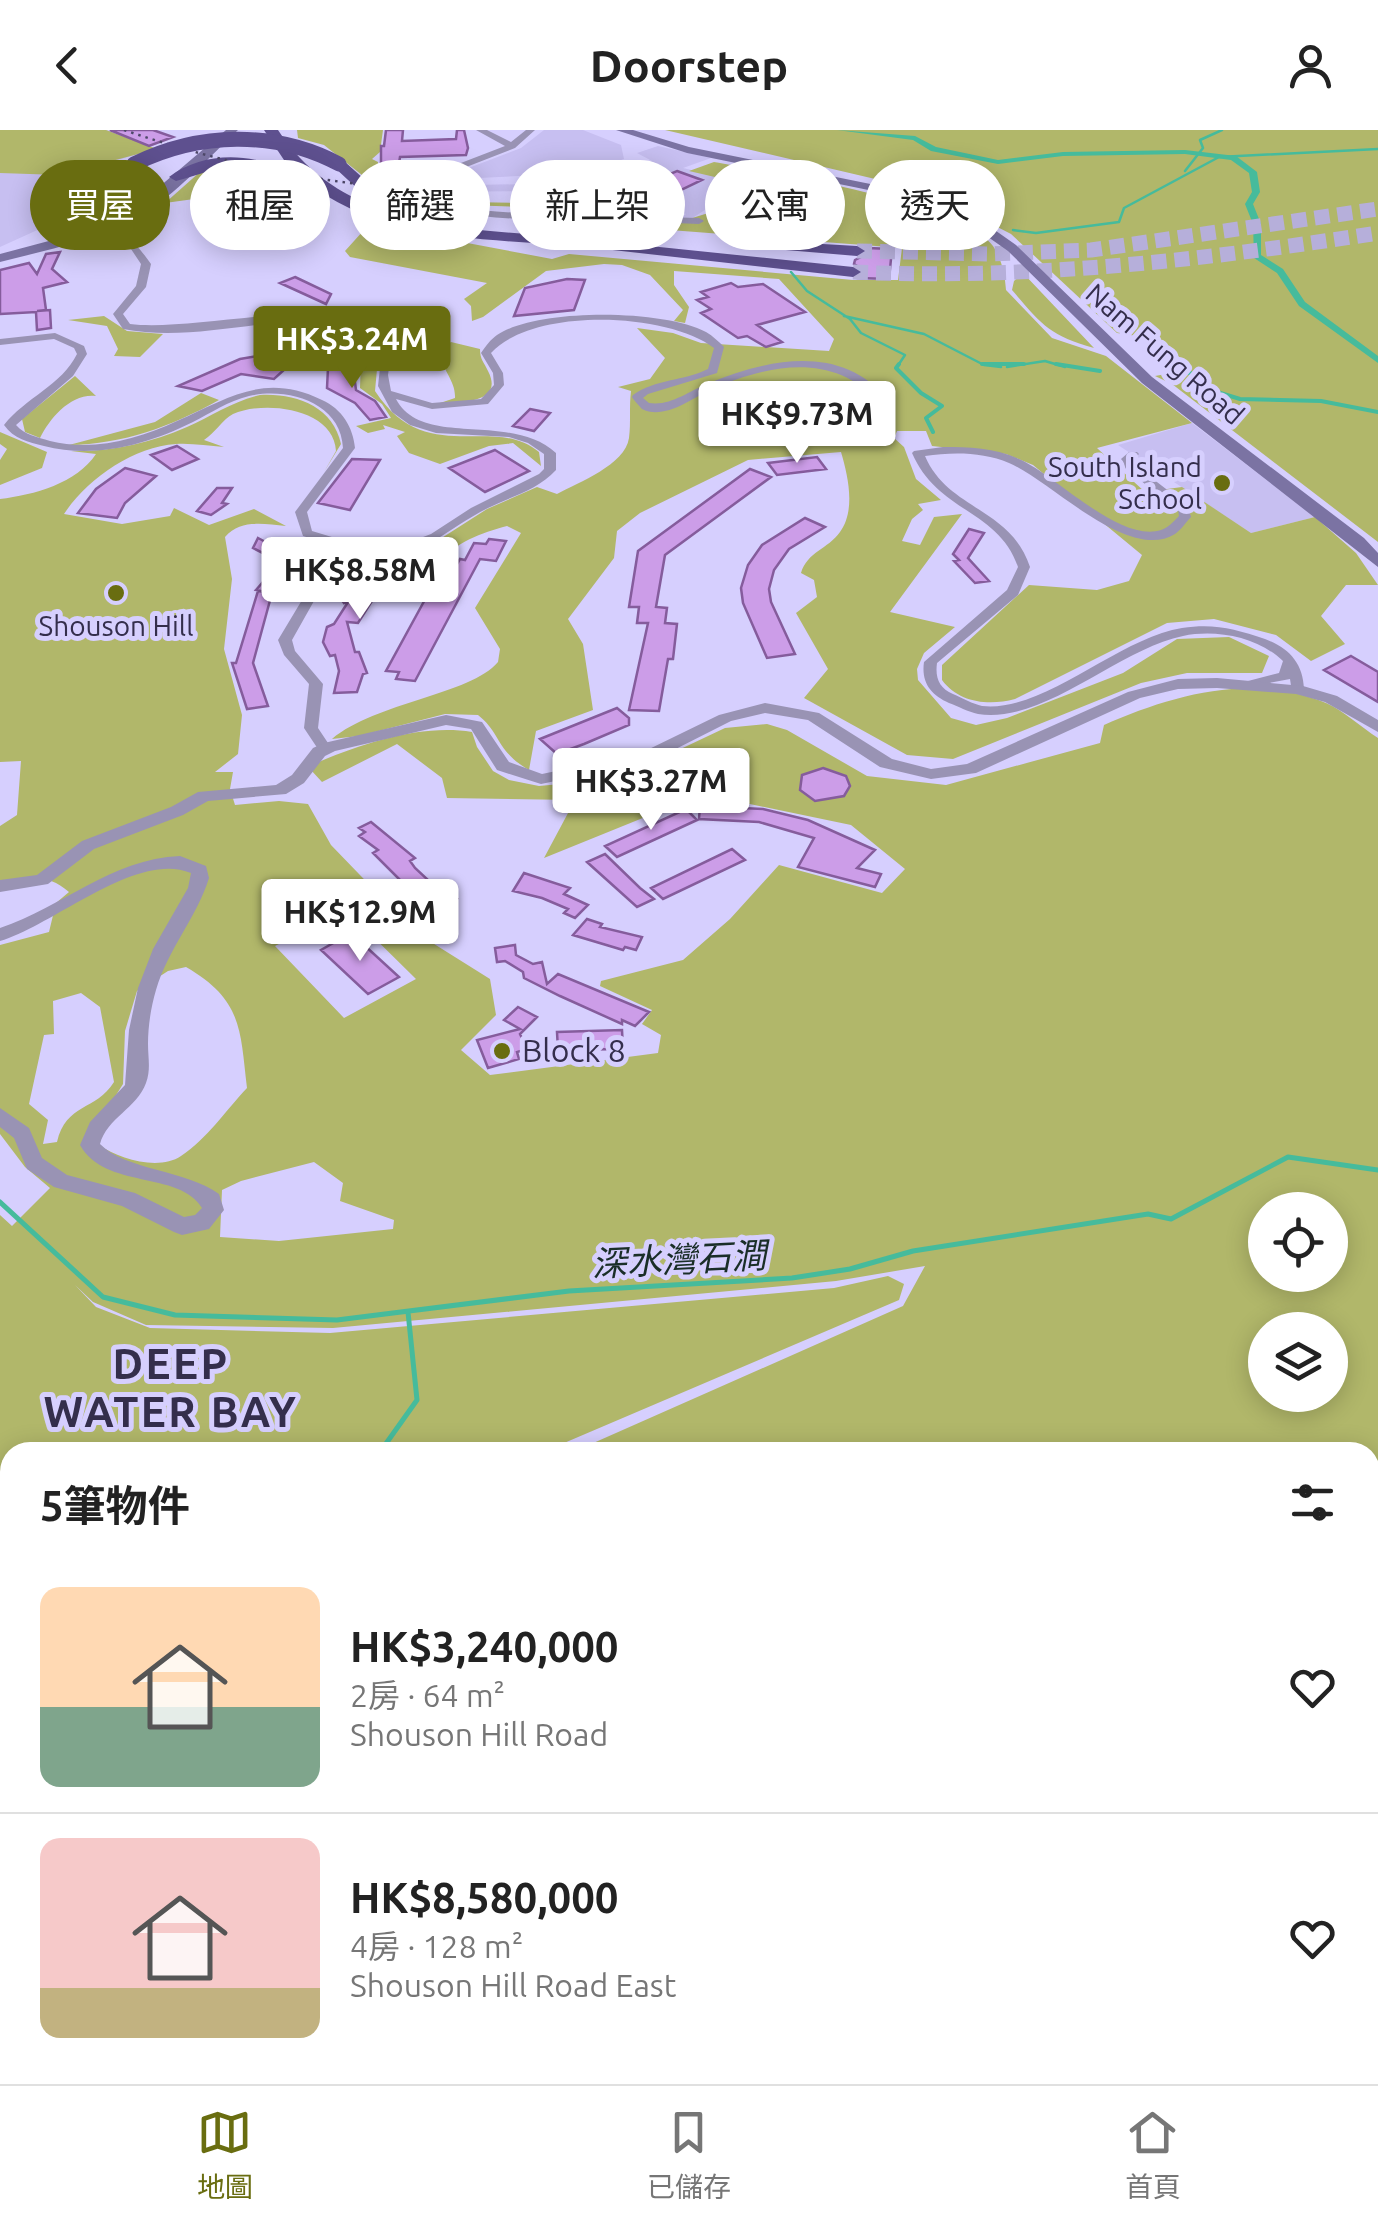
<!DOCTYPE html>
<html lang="zh-TW">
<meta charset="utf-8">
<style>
:root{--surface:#fff;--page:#f6f6f6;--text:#222;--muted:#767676;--line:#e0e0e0;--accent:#696d10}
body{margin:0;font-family:Ubuntu,"Noto Sans TC",sans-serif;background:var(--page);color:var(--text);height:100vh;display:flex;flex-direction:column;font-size:38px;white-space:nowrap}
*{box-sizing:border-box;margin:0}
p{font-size:32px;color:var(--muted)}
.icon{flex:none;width:55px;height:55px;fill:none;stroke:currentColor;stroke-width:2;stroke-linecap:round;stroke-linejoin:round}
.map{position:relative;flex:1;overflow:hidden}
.sheet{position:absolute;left:0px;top:1312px;width:1380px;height:642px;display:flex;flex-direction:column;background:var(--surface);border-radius:30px 30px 0 0;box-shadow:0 5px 25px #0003}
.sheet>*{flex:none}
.banner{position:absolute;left:30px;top:30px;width:1320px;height:90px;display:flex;gap:20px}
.tools{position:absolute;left:1248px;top:1062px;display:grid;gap:20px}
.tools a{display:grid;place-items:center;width:100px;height:100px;border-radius:50%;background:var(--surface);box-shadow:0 5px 25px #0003;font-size:50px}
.price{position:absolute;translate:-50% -85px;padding:0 22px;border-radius:10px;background:#fff;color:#222;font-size:32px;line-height:65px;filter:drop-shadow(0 2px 5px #0008)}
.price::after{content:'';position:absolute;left:50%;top:60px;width:30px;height:22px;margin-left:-15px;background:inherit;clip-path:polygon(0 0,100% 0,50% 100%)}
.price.active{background:var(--accent);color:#fff}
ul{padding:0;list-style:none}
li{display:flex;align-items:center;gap:30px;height:250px;padding:0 40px}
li+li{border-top:2px solid var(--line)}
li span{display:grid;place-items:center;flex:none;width:280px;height:200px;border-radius:20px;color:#555}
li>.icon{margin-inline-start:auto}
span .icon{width:120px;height:120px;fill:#fffc;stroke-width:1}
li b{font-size:42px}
h2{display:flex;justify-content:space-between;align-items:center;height:120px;padding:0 40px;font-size:42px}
.tag{padding:0 35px;border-radius:45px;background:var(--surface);box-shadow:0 5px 25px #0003;font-size:35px;line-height:90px}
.tag.active{background:var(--accent);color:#fff}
header{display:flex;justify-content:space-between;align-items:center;height:130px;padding:0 40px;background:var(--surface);font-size:45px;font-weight:700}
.menu{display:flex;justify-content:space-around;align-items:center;height:140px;border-top:2px solid var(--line);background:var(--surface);font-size:28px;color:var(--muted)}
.menu a{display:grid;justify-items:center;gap:5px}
.menu .active{color:var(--accent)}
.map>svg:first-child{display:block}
.built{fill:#c7bff1}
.green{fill:#b1b76a;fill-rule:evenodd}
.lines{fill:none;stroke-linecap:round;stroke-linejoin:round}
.stream-far3{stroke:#46bb9c;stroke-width:2.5}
.stream-far2{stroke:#46bb9c;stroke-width:4}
.stream-far1{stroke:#46bb9c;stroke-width:5}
.stream{stroke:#46bb9c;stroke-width:6}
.canal{fill:#46bb9c;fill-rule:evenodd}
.building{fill:#cc9de8;stroke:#855c9c;stroke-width:2.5}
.trunk-tunnel{stroke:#b6afda;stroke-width:15;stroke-dasharray:15 8;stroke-linecap:butt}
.minor{fill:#9993b4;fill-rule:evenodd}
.tertiary{fill:#9993b4;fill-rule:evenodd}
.secondary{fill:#7b73a3;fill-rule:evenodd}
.trunk{fill:#5e508f;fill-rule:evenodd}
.rail{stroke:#4e4869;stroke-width:2.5;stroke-dasharray:2.5 5;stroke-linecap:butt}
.trunk-bridge{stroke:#5e508f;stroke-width:15}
.poi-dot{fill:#696d10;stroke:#d6cffe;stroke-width:4}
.labels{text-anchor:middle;stroke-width:10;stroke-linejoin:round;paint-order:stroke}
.far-street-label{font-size:28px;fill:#342e4c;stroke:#d6cffe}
.far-poi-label{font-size:28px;fill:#342e4c;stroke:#d6cffe;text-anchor:end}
.poi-label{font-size:32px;fill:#342e4c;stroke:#d6cffe;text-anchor:start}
.water-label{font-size:35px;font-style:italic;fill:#1a2e28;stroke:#d6cffe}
.district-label{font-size:42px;font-weight:bold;letter-spacing:2.5px;fill:#342e4c;stroke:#d6cffe}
</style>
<header><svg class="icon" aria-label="back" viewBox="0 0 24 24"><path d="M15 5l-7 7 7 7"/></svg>Doorstep<svg class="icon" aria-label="person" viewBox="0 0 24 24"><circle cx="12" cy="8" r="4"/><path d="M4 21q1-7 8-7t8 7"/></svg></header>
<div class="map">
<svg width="1378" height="1954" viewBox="0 0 1378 1954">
<rect width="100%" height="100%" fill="#d6cffe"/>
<path class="built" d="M0 0H106L157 19 110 32 85 70 66 87 0 117Z
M544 0H583L621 15 624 29 588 41 561 44 437 50 521 18Z
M658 16 711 28 683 38 746 53 691 89H679L686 84 609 69 664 41 529 61 413 62 428 56 528 54 613 42 652 31 637 23Z
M1192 293 1315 387 1251 403 1118 315Z"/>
<path class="green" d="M0 0H106L157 19 59 45 0 43Z
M297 0H383L380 22 372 29 378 32V41H398L400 50 386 64 324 15 298 8Z
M665 0H1378V412L1172 254 1155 246 1177 242 1181 229 1163 210 1117 203 1011 104 945 70 888 52Z
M714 32C770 42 962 73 993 116 1002 129 1005 146 1006 160L1052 208 1106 226 1192 293 1097 318 1145 362 1182 357 1251 403 1315 387 1356 423 1378 455H1346L1321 486 1345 514 1311 531 1276 505 1214 489 1167 493 1015 569C989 576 959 573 942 550V535L1029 455 1097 460 1129 451 1142 425 1033 335 1006 324 932 316 926 301H897L894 308 904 317 916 349 941 370 918 374 923 380 912 389 902 411 920 415 934 387 962 384 890 482 955 497 924 523 917 539 918 550 951 588 976 595 1007 588 1123 543 1177 509 1229 507 1269 526 1262 543H1187L1141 553 953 629 907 625 804 568 828 539 796 483 817 467 814 450 801 443C807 422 828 419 840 402 856 380 848 346 841 322L748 330 640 383 617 401 614 428 568 489 583 514 593 580 536 601 529 640C495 620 502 604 478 585L445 584 359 606 332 609C376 572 470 565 498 532L500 519 475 478 521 403 507 396C481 403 456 412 438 433L447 418 437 411 487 379 537 357 557 364C579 352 625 335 629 308 631 292 629 277 631 261L618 257 650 249 665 228 637 198 673 203 701 213 829 221 834 209 779 149 674 141V155L689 177 685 193 674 191 683 180 650 145 622 135 604 134 546 141 483 187 472 191 471 176 464 169 487 153 350 127 345 121 372 91 414 103 552 129 569 124 853 150H898L902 118 657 99 718 80 728 92 793 100 829 70 796 61 736 62 745 54 689 41Z
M215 36 216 66 165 73 201 41Z
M669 41 579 79 466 75 413 64H453L468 72 523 73 524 63 529 61Z
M1023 143 1094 218C1049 205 1042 195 1012 160L1014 151Z
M104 186 127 201 163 204 140 227 114 226 118 219 107 196 68 190Z
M451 212 480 219C480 230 484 232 488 241 505 274 459 272 440 273L455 268C456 248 439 240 442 219Z
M332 222 378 228 375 261C426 339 492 283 539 322L541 336 513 313 489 316 440 334 409 323 397 306 405 302 383 295 385 299 368 303 356 296 391 288 382 274 360 258 361 229 288 227Z
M75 246 96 266C71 263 50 288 40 308L25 302 22 289Z
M201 263 219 270C170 297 124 314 69 315L155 292Z
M260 265C295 263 333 276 341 314L324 342 336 321C334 278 264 270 233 284 222 290 215 303 204 310L224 317C208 316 192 313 176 314 133 317 87 349 64 384L122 394 170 386 174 378 209 395 254 379 286 396C263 394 241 389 225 407L232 449 224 519 242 585 238 624 215 642H233L230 659 235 675 279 671 308 674 331 715 415 802 490 849 496 885 461 920 490 945 658 923 661 905 642 894 652 880 600 856 601 851 683 830 730 789 779 735 882 763 905 739 851 695 702 664 544 728 575 670 447 668 442 648 397 614 322 652 310 639 321 631C367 612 423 594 472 602L477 617 493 641 509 650 539 656 571 653 651 633 725 598 767 594 787 600 867 646 946 655 1100 613 1104 595C1172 565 1253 542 1326 573 1344 581 1361 597 1378 608V1954H0V1537L10 1535V1945H1370V1322H573L903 1176 925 1136 836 1151 333 1198 146 1195 93 1172 75 1155 96 1177 150 1198 330 1203 834 1158 888 1146 904 1154 899 1170 543 1322H10V1499L0 1502V1085L12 1096 50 1058 25 1037 0 1004V815L49 802 56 773 69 762C46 742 28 748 0 754V696L17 685 21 631 0 632V369C34 365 77 353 96 324L71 321C111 322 150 313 187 297 212 286 233 271 260 265ZM346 780 416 849 344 888 275 816ZM186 837C243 870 240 900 247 958 227 979 206 1010 181 1026 159 1041 119 1029 99 1015L113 970 123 954 125 901 137 861 168 841ZM81 863 100 877 114 952C96 981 66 973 57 1012L43 1014 48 990 29 974 44 905 54 904 53 871ZM314 1032 343 1053 340 1071 394 1090 393 1099 279 1111 220 1107 222 1060 241 1051ZM1265 1080H1330V1145H1265ZM1265 1200H1330V1265H1265Z
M0 302 47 322 42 338 0 355V330L7 319 0 314Z"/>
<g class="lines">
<path class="stream-far3" d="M1185 41 1203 18 1200 10 1222 0
M1013 100 1036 103 1119 92 1124 78 1219 27 1378 19
M791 142 807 161 850 189 861 203 905 225 897 237
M844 186 924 204 984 235 1001 237
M1007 237 1045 231 1065 237"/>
<path class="stream-far2" d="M899 234 896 238 921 263 942 276 926 288 933 302
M982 234H1024
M1056 234 1100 241
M1175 241 1196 244 1214 261 1240 269 1321 271 1378 282"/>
<path class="stream-far1" d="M0 1072 103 1167 175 1185 337 1190 569 1161 792 1148 850 1139 913 1121 1148 1084 1171 1089 1288 1027 1378 1040
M380 1322 417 1270 408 1182"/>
<path class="stream" d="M681 1945 682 1954
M806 1945 813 1954"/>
<path class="canal" d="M837 0 915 6 936 17 998 30 1063 22 1185 20 1236 26 1257 42 1260 62 1253 74 1261 94V125L1283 139 1305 172 1378 226V233L1299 176 1277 143 1254 128 1253 94 1245 74 1252 62 1249 43 1231 30 1185 24 1063 26 998 34 931 21 913 10Z"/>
</g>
<path class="building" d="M110 0H153L173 7 149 16Z
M386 0H403L402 11 456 9 457 0H464L468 18 466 25 400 27 398 40 381 39V16H384Z
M677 41 702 50 652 74 622 64Z
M64 52 83 53 59 79 38 78Z
M867 118 892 119 889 149 859 148 865 141 854 134 855 130 867 124Z
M60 122 52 139 67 152 43 158 46 180 37 181 50 180 51 198 37 200 36 182 0 184V140L29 133 37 144 46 124Z
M295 147 331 164 326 174 280 153Z
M567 149 585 150 574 180 514 186 525 158Z
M731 153 738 157 763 154 805 182 757 195 782 212 766 217 747 206 738 208 701 183 711 179 697 170 708 167 701 162Z
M257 226 296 229 274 249 241 244 202 261 178 256 240 229Z
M353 237 356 260 375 271 386 287 370 290 355 273 327 258 328 238Z
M530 279 550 283 534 301 513 296Z
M177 316 198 329 172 340 151 325Z
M495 320 529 341 485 362 449 338Z
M817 327 826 339 777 345 768 333Z
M352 329 380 330 350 380 318 373Z
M125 338 156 346 125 373 117 388 78 383 96 359Z
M750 339 771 347 665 425 656 477 667 478 665 493 677 494 673 529H668L659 581 629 580 648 493H637L639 477H629L638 421Z
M217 358H232L222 373 227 374 211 385 197 381Z
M805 388 825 397 789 419 774 440 769 459 771 472 795 524 767 528 743 473 741 458 748 435 762 415Z
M969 399 984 403 968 428 989 451 975 453 954 431 959 430 953 424Z
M258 408 292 426 303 424 307 435 292 437 270 463 256 460 280 432 253 418Z
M489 409 506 411 496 431 480 429 415 551 396 549 399 542 386 541 445 433 457 434 460 429 465 430 474 413 486 414Z
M426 422 435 432 401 442 362 463 375 466 358 493 347 492 355 522H359L367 543 363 544 357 562 334 563 339 541 335 525 330 526 323 512 327 497 334 494 350 469 344 473 341 469 361 448 379 437Z
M258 461 272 463 253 533 268 576 247 579 232 533H236Z
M1351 526 1378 542V572L1324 540Z
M617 578 629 588V595L584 614 557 624 540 609Z
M823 638 846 646 850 656 844 666 815 671 800 660 802 645Z
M700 676 763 679 808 690 875 720 857 738 881 744 875 757 798 737 814 708 759 692 699 689Z
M686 679 697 690 617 727 605 716Z
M371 692 415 728 410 731 415 738 444 765 457 769 449 780 427 777 373 723 378 720 359 706 365 702 359 698Z
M732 719 745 730 663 769 651 758Z
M605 724 640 758 654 769 637 777 587 732Z
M524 743 570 758 564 764 588 775 575 788 564 783 568 779 542 768 513 761Z
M587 789 602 794 600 797 642 807 636 820 625 817 623 820 573 805Z
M351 803 399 847 368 864 321 820Z
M515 815 516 825 533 834 542 832 547 854 558 844 649 882 635 896 622 890V894L560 866 524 848 523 842 505 831 497 832 495 818Z
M518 877 537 887 520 904 527 919 517 922 519 929 488 938 477 910 520 899 504 890Z
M622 900 623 919 558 920 557 902Z"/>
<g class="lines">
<path class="trunk-tunnel" d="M569 103 586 104
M857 121 991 124 1091 120 1378 79
M853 142C1031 150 1203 130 1378 103"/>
<path class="minor" d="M476 0H487L511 12 526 0H535L515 18 415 57 409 62C462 87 545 84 603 82L608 85 603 88C538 90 460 93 400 65V61L409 53 505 16Z
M620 86 699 88 704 91 699 94 623 91 618 88Z
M97 94C122 97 137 114 151 134L146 157 123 184 130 194C191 202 332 166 377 194 383 198 388 205 393 210L388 245 391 261 432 273 481 269 494 255 493 243 481 223C485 217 491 209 497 205 537 178 663 179 706 202 713 206 719 212 724 217L717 243 648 264 643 268 649 273C671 276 687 262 707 254 767 229 842 212 889 271L890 288 880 290 879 273C833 220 765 235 708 261 690 270 663 290 642 279 640 277 633 269 632 267L633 265C655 249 684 251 708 239L714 218C667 182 533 177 491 223L503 243 504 255 488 274 432 279 396 269C422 319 510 281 556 323V340C538 360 512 366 488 378 438 403 424 432 360 422L323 455 292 510 295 521 323 554 318 598 332 619 325 623 320 622 304 598 309 554 284 525 278 510 314 450 348 420 303 406 295 382 343 318C341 272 287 257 249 266 228 271 211 283 193 292 147 315 94 329 44 316 28 312 14 309 4 295 25 268 62 255 77 224L74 218 54 209 0 215V209L55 203 84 216 87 224 73 246 16 295C25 305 37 307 50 311 93 322 138 309 177 291 229 268 264 242 322 270 342 279 353 297 355 318L307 382 312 401 355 414 402 415 431 404 471 378 539 344 544 339V324L528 313 509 307 436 303 410 295 392 282 378 256 383 211C377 206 372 199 365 196 344 187 317 189 295 191 239 195 179 210 123 199L113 184 136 156 141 134 127 113 97 98Z
M943 317C969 317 996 318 1019 329 1056 345 1119 413 1161 400 1168 398 1173 392 1179 386L1178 380 1126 339 1121 329 1129 322H1137L1139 324 1133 330 1135 335 1188 376 1191 387C1186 392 1181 400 1175 404 1128 433 1050 350 1009 333 983 322 953 322 925 326 948 380 1010 377 1030 437L1018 465 937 533C935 548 939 558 953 564 962 568 973 574 982 576 1044 583 1118 508 1182 498 1214 493 1235 499 1265 509 1289 518 1303 533 1304 559L1297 563 1292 562 1290 549 1248 557V551L1279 543 1283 531C1258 507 1216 499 1183 506 1118 519 1045 594 978 584 968 582 958 576 949 573 931 565 921 553 924 532L1007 460 1018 437C998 379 938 383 912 323L914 321Z"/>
<path class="tertiary" d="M1217 548 1303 556 1337 566 1378 590V602L1325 572 1296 564 1217 558 1178 559 1140 568 976 643 931 649 880 637 808 590 765 583 731 591 652 631 541 654 497 640 471 599 446 595 335 621 325 626 304 653 286 664 208 671 183 685 94 719 48 754 0 762V750L37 745 82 711 171 677 198 662 276 655 292 645 313 618 324 613 446 585 482 592 509 632 542 644 641 623 719 585 765 573 819 583 892 629 931 639 967 634 1128 562 1178 549Z
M180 726 206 736 209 748C197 787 168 819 156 860 151 877 148 896 148 914 148 927 151 940 146 953 137 978 107 988 100 1014 125 1040 186 1040 219 1064L224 1080 209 1099 182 1105 174 1102 122 1076 54 1057 27 1039 14 1008 0 997V978L29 998 42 1028 67 1045 135 1063 184 1087 195 1085 202 1078C179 1040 105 1060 80 1015L90 992 125 955 129 900 138 858 153 819 188 758 191 743C137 720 54 795 0 811V798C63 777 111 729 180 726Z"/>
<path class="secondary" d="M226 0H238C208 28 176 65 139 86 97 110 47 120 0 132V124L75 104 132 80Z
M616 0H633L689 17 895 59 946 75 989 96 1016 115 1152 247 1364 408 1378 423V437L1142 253 1008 121 981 102 938 81 888 64 687 23Z"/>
<path class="trunk" d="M264 0H278C342 98 458 98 564 107L571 111 564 115C480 109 373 108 305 50L293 54C243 27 227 36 176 51L169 47C208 18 259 24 300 46L288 36Z
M129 31 141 34C123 55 74 108 47 106V100L80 79Z
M334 31H344L374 58 406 75C384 88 350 51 334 37Z
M582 109 853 137 861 142 853 147 577 116 575 113Z
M754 110 857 116 865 121 857 126 749 117 747 114Z"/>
<path class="rail" d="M124 0C223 34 322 54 426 60"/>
<path class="trunk-bridge" d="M134 34C199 2 275 0 339 34"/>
</g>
<g class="poi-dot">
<circle cx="1222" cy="353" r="10"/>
<circle cx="116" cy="463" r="10"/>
<circle cx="502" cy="921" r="10"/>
</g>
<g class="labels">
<g class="far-street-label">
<text transform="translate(1165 224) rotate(41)" y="10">Nam Fung Road</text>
</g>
<g class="far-poi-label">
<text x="1202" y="347">South Island<tspan x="1202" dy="32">School</tspan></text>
<text x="116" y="506" text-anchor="middle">Shouson Hill</text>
</g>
<g class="poi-label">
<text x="522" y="932">Block 8</text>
</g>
<g class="water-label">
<text transform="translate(679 1130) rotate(-3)" y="12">深水灣石澗</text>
</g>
<g class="district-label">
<text x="171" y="1249">DEEP<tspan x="171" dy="48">WATER BAY</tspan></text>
</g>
</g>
</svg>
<div class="tools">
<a><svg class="icon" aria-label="locate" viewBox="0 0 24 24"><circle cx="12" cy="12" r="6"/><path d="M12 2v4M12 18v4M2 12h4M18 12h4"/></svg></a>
<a><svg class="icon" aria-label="layers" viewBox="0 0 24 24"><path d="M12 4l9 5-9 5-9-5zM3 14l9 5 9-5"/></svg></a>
</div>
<b class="price active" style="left:352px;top:261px">HK$3.24M</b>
<b class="price" style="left:797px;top:336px">HK$9.73M</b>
<b class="price" style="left:360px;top:492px">HK$8.58M</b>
<b class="price" style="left:651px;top:703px">HK$3.27M</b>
<b class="price" style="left:360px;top:834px">HK$12.9M</b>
<div class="banner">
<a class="tag active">買屋</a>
<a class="tag">租屋</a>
<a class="tag">篩選</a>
<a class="tag">新上架</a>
<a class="tag">公寓</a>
<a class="tag">透天</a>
</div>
<section class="sheet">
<h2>5筆物件<svg class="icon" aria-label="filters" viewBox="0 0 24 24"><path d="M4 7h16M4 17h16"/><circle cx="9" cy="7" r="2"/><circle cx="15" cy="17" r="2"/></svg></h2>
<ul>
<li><span style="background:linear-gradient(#ffd9b3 60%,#7fa58c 0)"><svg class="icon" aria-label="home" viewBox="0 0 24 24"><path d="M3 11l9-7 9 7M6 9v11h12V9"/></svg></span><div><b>HK$3,240,000</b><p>2房 · 64 m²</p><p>Shouson Hill Road</p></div><svg class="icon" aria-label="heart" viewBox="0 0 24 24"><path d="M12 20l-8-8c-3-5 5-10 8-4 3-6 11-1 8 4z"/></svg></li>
<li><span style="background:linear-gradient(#f6c9c9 75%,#c2b280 0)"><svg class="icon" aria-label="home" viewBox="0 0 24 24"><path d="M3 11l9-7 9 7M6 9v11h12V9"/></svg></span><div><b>HK$8,580,000</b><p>4房 · 128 m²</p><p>Shouson Hill Road East</p></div><svg class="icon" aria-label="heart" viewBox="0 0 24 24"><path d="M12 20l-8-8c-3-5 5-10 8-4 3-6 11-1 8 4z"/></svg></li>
</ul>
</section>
</div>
<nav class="menu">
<a class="active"><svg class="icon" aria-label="map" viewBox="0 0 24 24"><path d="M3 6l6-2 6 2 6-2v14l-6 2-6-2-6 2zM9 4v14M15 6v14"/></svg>地圖</a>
<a><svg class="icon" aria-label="saved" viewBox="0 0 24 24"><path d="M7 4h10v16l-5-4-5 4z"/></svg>已儲存</a>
<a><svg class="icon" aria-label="home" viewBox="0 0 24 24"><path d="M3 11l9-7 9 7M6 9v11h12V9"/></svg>首頁</a>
</nav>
